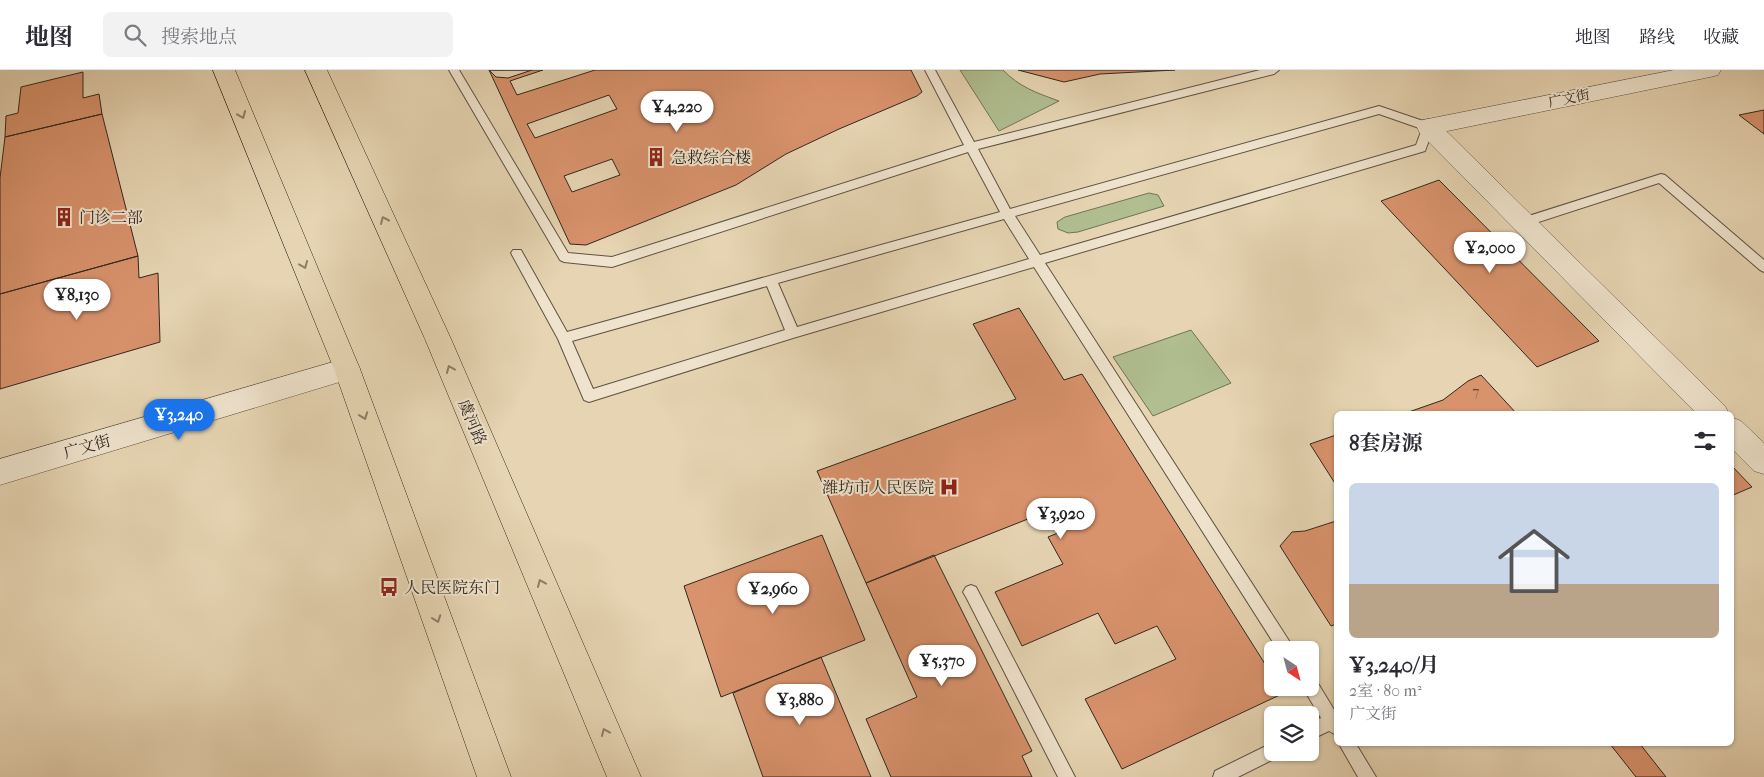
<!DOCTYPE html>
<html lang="zh">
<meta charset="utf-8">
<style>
:root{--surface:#fff;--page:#f2f2f3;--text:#2b2b33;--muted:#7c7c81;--line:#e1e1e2;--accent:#1a73e8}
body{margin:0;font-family:"IM FELL French Canon","Noto Serif SC",serif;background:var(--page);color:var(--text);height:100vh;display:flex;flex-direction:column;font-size:19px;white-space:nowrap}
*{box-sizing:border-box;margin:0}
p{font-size:16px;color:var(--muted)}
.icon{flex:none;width:28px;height:28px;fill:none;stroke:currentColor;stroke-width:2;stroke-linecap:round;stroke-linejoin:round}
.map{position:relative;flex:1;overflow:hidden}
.drawer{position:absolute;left:1334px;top:341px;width:400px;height:335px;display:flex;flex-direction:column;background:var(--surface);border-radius:8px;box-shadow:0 1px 4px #0004}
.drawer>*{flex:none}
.needle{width:32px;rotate:144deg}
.controls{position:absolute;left:1264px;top:571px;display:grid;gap:10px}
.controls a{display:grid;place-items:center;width:55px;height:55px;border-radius:8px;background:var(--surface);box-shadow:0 1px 4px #0004;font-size:25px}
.price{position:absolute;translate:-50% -42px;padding:0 11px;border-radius:18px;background:#fff;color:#222;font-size:16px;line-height:32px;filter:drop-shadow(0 1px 2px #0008)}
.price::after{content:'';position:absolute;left:50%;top:30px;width:15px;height:11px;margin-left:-8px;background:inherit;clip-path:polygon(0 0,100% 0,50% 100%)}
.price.active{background:var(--accent);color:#fff}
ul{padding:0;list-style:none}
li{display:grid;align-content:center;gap:10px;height:265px;padding:0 15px}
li+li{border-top:1px solid var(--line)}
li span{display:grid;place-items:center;height:155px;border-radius:8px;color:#555}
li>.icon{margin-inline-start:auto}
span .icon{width:90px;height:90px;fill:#fffc;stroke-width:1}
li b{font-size:21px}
h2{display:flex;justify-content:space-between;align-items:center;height:60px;padding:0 15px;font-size:21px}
header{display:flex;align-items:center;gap:30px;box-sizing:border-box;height:70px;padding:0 25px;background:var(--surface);border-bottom:1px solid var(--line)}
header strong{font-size:24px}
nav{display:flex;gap:28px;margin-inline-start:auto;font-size:18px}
.search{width:350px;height:45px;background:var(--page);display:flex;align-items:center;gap:12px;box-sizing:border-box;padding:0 18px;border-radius:8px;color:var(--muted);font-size:19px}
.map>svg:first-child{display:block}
.green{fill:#b0be90;stroke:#707358}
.building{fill:#d8926c;stroke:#31281f;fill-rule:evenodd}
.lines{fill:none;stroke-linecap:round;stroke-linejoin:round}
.service-casing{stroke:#5e5344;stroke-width:2}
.minor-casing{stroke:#5e5344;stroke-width:1}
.tertiary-casing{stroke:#5e5344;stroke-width:1}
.primary-casing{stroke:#31281f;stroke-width:1}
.service{fill:#efe3cd;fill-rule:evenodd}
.minor{fill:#efe3cd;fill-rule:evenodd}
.tertiary{fill:#efe3cd;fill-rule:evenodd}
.primary{fill:#e6d4b2;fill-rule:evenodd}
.oneway{stroke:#8c7e68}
.labels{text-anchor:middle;stroke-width:4;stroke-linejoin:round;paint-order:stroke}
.far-street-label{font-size:14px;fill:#31281f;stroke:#efe3cd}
.number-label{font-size:14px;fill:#5b4232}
.poi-label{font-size:16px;fill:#31281f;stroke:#efe3cd;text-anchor:start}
.street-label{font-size:16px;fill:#31281f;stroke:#efe3cd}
</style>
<header>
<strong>地图</strong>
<div class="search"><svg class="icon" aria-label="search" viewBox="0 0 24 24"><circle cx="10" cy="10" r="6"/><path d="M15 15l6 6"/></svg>搜索地点</div>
<nav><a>地图</a><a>路线</a><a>收藏</a></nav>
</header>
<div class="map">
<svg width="1764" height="707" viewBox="0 0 1764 707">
<rect width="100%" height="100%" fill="#e6d4b2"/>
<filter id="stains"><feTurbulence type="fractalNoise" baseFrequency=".004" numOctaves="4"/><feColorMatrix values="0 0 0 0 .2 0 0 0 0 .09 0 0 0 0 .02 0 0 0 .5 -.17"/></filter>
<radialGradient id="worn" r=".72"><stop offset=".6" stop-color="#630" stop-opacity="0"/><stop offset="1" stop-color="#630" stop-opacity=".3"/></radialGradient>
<path class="green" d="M960 0H1003C1019 17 1037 23 1059 31L999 61Z
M1149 123 1158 125 1164 136 1078 162 1068 163 1058 159 1057 152 1065 147Z
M1191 260 1231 313 1153 346 1113 287Z"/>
<path class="building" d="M489 0H543L510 11 517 25 595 0H911L922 22 917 26 839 59 786 84 736 115 586 175 570 174ZM609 25 617 39 535 68 527 54ZM612 89 620 105 572 122 564 106Z
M489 0H532L508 8 496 7Z
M1018 0H1175L1100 4 1064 12Z
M83 2V28L99 24 102 44 5 67 6 46 18 43 21 17Z
M1764 40V64L1739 45Z
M102 44 138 186 0 224V108L5 67Z
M1439 110 1599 271 1537 297 1381 131Z
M138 186 139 208 158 203 160 272 0 319V224Z
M1019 238 1064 310 1082 304 1272 605V618H1280L1284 623 1122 699 1085 629 1176 589 1157 556 1115 574 1098 543 1022 576 995 522 1063 494 1048 467 1093 449 1081 428 866 513 817 401 1016 329 973 254Z
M1481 305 1517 344H1403L1443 330 1468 311Z
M1336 365V415L1310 374Z
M1731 395 1752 417 1731 426Z
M1336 451V554L1331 556 1280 476 1292 462 1305 461Z
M822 465 865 570 721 627 684 516Z
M934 485 1032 681 1022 686 1032 707H891L866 649 917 627 866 513Z
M821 587 871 707H763L733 623Z
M1610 674H1640L1666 707H1636Z"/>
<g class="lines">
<g class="service-casing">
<path id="service" d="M449 0H459L568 183 612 187 964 75 925 0H935L974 72 1260 0H1279L1274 4 978 79 1010 139 1379 36 1432 54 1434 57 1425 81 1045 193 1295 580H1278L1034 197 793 268 589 332 584 330 558 269 511 183 513 180H521L567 262 1000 142 968 82 612 197 564 192 560 190ZM1379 44 1422 59 1416 75 1040 185 1015 146ZM1004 149 1029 189 797 257 778 213ZM767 216 785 260 593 319 572 271Z
M1661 104 1665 105 1764 190V202L1760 200 1659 113 1523 157 1517 152 1519 149Z
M971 515 976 517 1075 707H1058L966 527 963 522 966 517Z
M1310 608 1316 610 1336 643V665L1329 661 1310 670V653L1321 648 1303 618H1310Z
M1272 673V682H1280L1278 687 1238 707H1213L1215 701Z
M1339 674H1356L1376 707H1358Z"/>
</g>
<g class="minor-casing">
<path id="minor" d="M1428 49 1436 51 1725 336 1729 344H1697L1420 63 1417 57 1420 51Z
M1731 347 1741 351 1764 373V404L1754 401 1731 378Z"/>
</g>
<g class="tertiary-casing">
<path id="tertiary" d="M1674 0H1721L1718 5 1710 7 1428 65 1420 63 1417 57 1420 51 1428 49Z
M347 288 356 291 360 299 356 307 0 415V389Z"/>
</g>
<g class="primary-casing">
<path id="primary" d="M213 0H235L360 299 511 707H477L334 299Z
M305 0H327L451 269 641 707H607L425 269Z"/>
</g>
<use href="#service" class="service"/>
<use href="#minor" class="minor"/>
<use href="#tertiary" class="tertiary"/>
<use href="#primary" class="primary"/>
</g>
<defs><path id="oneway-chevron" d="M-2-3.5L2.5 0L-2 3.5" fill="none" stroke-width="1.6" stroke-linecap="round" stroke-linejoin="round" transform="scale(1.25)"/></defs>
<g class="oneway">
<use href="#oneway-chevron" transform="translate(242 45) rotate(68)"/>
<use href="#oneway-chevron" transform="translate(384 150) rotate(-114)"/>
<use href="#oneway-chevron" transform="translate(304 195) rotate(68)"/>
<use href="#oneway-chevron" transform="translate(450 299) rotate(-113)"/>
<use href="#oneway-chevron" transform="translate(364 346) rotate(70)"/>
<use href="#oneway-chevron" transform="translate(541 513) rotate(-113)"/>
<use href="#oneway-chevron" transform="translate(437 549) rotate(70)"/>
<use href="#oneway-chevron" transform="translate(605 662) rotate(-113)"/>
</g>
<defs>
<g id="building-bare" transform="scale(1.5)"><path d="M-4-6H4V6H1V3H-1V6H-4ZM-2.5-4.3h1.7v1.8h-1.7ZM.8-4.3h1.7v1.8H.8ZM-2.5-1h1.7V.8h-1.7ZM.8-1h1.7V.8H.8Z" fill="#8f2418" stroke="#efe3cd" stroke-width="2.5" paint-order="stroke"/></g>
<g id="hospital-bare" transform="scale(1.5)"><path d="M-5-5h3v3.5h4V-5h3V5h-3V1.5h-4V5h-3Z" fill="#8f2418" stroke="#efe3cd" stroke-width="2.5" paint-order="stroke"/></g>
<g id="bus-bare" transform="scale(1.5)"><path d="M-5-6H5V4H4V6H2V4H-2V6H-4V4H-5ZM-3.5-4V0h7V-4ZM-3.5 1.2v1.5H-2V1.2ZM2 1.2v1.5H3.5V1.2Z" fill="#8f2418" stroke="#efe3cd" stroke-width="2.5" paint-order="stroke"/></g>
</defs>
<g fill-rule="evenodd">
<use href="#building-bare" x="656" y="87"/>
<use href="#building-bare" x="64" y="147"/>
<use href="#hospital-bare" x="949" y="417"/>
<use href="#bus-bare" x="389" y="517"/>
</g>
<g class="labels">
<g class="far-street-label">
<text transform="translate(1569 28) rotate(-11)" y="5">广文街</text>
</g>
<g class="number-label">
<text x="1476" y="326">7</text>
</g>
<g class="poi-label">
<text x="671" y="93">急救综合楼</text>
<text x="79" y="153">门诊二部</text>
<text x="934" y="423" text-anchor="end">潍坊市人民医院</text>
<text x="404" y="523">人民医院东门</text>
</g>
<g class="street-label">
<text transform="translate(473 352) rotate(67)" y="6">虞河路</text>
<text transform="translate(87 376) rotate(-16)" y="6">广文街</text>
</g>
</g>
<rect width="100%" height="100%" filter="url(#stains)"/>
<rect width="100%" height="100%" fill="url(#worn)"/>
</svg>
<div class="controls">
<a><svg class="needle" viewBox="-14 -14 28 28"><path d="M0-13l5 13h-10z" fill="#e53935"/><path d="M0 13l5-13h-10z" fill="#7c7c81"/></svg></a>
<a><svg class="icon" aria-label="layers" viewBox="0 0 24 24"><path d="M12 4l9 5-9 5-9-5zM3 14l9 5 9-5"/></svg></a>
</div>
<b class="price" style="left:677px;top:63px">¥4,220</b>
<b class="price" style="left:1490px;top:204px">¥2,000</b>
<b class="price" style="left:77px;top:251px">¥8,130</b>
<b class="price active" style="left:179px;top:371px">¥3,240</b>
<b class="price" style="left:1061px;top:470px">¥3,920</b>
<b class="price" style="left:773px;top:545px">¥2,960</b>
<b class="price" style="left:942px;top:617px">¥5,370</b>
<b class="price" style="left:800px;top:656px">¥3,880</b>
<section class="drawer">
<h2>8套房源<svg class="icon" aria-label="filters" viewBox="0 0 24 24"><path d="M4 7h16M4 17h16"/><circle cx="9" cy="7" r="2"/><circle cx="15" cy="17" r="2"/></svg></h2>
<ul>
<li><span style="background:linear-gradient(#c9d6e8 65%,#b9a48a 0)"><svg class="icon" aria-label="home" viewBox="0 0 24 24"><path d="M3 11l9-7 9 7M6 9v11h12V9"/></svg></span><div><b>¥3,240/月</b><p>2室 · 80 m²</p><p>广文街</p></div></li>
</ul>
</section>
</div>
